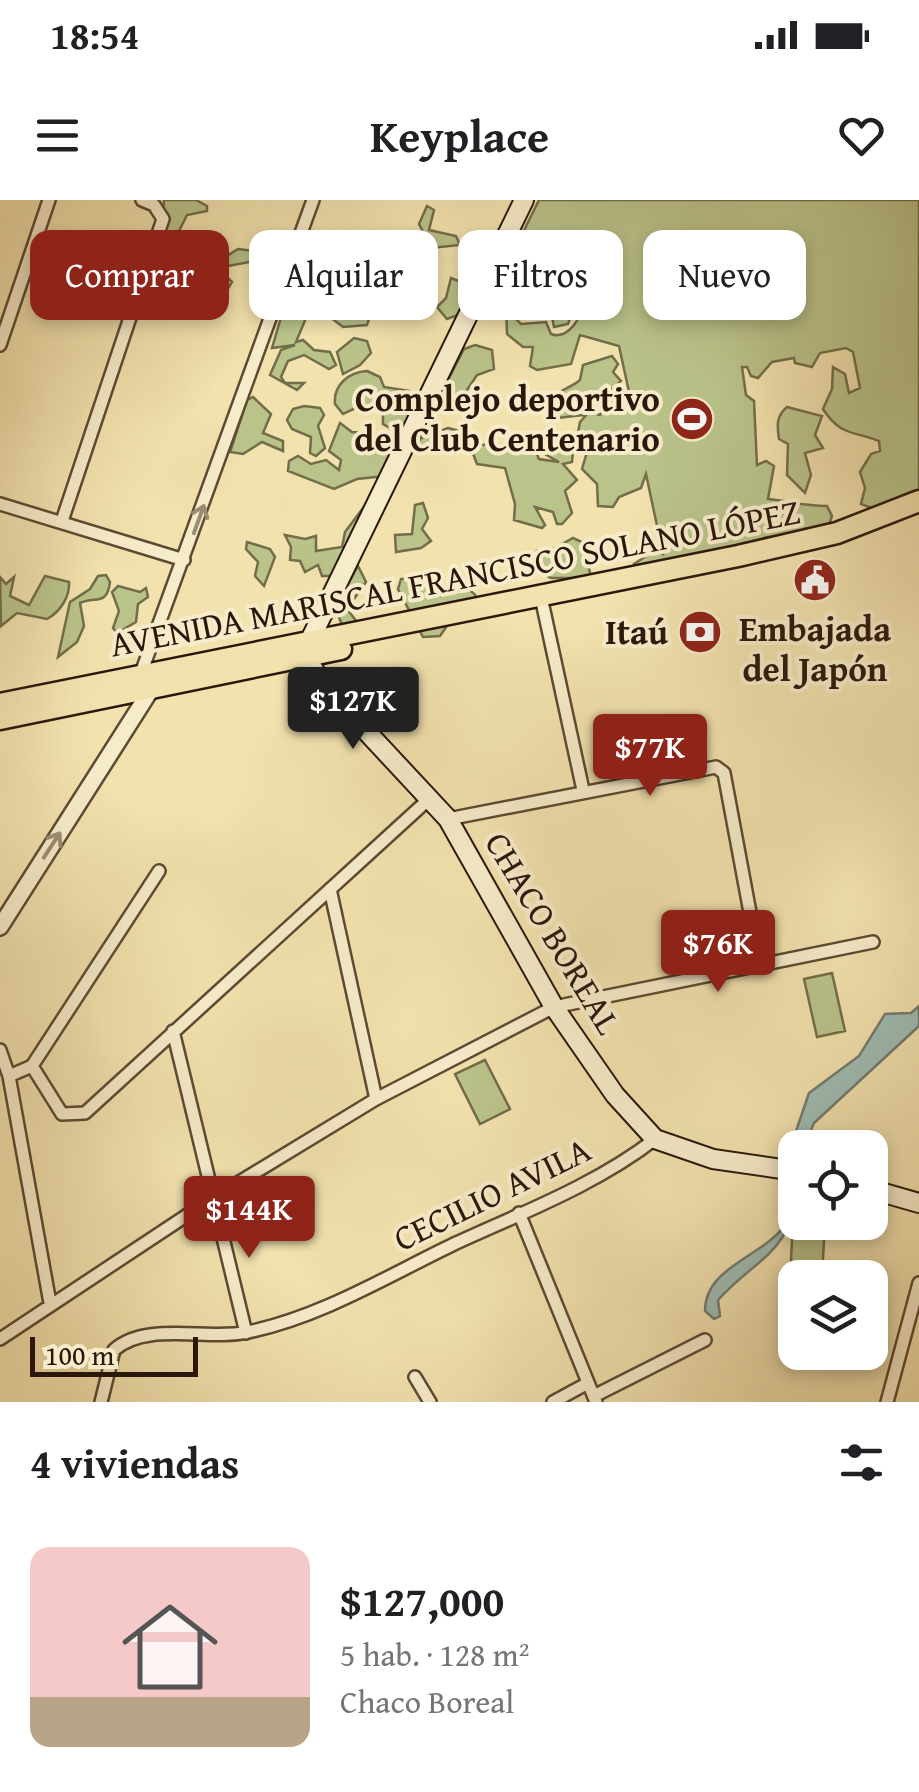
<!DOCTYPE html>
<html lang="es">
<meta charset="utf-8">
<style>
:root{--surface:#fff;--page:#f6f6f6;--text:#202124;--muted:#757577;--line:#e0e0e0;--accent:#8f2418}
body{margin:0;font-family:"Gentium Book Plus",serif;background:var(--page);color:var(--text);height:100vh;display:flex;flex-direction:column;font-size:38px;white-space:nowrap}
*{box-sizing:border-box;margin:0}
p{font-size:32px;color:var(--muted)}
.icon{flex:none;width:55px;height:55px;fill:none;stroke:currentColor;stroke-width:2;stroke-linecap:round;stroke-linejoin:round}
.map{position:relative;height:1202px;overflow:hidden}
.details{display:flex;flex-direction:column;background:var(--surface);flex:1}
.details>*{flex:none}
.hud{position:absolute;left:30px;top:30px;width:860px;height:90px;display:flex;gap:20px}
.fabs{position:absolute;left:778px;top:930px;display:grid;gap:20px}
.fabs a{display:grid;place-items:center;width:110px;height:110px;border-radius:20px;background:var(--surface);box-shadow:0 5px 15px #0003;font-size:50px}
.scale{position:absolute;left:30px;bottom:25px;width:168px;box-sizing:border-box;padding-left:10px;border:5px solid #2b170a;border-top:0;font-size:28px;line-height:35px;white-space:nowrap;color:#2b170a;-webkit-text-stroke:8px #f7ecca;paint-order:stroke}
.price{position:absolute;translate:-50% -85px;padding:0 22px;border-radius:10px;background:var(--accent);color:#fff;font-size:32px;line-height:65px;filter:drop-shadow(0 2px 5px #0008)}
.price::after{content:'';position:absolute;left:50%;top:60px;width:30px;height:22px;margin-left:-15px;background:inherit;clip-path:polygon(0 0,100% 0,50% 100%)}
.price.selected{background:#222;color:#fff}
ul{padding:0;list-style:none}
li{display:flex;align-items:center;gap:30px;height:250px;padding:0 30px}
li+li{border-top:2px solid var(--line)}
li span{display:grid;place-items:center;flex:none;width:280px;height:200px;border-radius:20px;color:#555}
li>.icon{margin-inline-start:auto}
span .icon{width:120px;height:120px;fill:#fffc;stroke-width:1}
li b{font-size:42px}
h2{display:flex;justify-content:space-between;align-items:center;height:120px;padding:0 30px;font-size:42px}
.tag{padding:0 35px;border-radius:20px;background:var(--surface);box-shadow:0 5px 15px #0003;font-size:35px;line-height:90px}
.tag.selected{background:var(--accent);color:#fff}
.status{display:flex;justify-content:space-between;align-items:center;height:70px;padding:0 50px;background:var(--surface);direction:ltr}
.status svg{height:28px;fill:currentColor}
header{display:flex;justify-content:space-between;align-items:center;height:130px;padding:0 30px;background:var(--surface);font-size:45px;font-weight:700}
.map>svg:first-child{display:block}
.green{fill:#bac38a;stroke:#726d4a;stroke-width:2.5;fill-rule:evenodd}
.water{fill:#9ebcb4;stroke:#707a70;stroke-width:2.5}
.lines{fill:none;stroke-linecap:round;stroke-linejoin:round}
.minor-casing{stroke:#5d4a33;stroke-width:16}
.tertiary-casing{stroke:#5d4a33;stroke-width:20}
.secondary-casing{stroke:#2b170a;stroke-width:22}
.trunk-casing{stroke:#2b170a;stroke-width:25}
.minor{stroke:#f7ecca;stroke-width:11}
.tertiary{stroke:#f7ecca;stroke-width:15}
.secondary{stroke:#f7ecca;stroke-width:18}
.trunk{stroke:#f2e2ae;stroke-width:20}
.oneway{stroke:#9b8c74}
.labels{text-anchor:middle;stroke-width:8;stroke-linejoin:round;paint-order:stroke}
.poi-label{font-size:35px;font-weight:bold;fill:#2b170a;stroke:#f7ecca;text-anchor:end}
.street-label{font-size:35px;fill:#2b170a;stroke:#f7ecca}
</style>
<div class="status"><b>18:54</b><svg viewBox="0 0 49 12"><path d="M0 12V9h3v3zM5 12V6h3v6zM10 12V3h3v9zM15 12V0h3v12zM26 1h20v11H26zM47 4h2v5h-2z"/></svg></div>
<header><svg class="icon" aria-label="menu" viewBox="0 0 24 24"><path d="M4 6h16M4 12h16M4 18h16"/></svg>Keyplace<svg class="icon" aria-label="heart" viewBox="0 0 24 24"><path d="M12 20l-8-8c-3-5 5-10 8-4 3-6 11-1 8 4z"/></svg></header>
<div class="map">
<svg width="919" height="1202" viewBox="0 0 919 1202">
<rect width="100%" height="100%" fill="#f2e2ae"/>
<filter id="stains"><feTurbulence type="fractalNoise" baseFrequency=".002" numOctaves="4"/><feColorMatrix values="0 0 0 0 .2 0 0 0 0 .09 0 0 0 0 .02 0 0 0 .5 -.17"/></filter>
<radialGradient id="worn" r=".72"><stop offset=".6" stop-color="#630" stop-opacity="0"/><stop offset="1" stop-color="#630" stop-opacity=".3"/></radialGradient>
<path class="green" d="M164 0H196L207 6V11L187 15 177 35 166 40 162 38Z
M539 0H919V305L874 309 861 304 865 288 860 272 871 254 880 251 879 241C855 231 841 237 823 209L832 189 833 167 845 174 849 193 860 188 853 152 846 148 820 153 812 167 795 163 794 158 772 162 758 178 751 176 747 167H742L746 195 754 201 757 265 766 261 774 266 768 299C789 301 804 306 827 306L832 316 825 337H768L640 371 634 364 654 351 663 354 646 274 641 288 619 297 613 307 598 306 597 284 582 269 587 252 577 238 580 222 589 212 600 215 612 194 629 192 619 146 580 135 571 164 537 170 530 166 533 147H523L507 134 506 104 517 66 510 59ZM545 88 552 94 549 101 554 127 568 124 573 110 580 115C575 126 564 139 551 134L546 122 521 124 515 118 527 95Z
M427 6 434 10 429 30 456 36 460 45 431 48 419 24Z
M374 31 396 41 403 50 397 61 403 85H410L412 71 420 85 402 108 388 104 379 115 370 113 366 95 342 90 334 80 338 67 353 64 355 49H368L367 34Z
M325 35 333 57 324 60 319 56 304 64 299 56 304 44Z
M238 49 286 55 288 63 275 106 259 101 260 95 275 85 249 62 228 66 227 56Z
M215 53 219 69 232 82 226 92 215 89 200 72 209 55Z
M304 66 309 68 316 94 296 142 303 140 314 150 330 152 336 165 329 169 304 155 288 161 281 177 285 183H304L297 190 270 175 281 150 295 145 272 148 295 70Z
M451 78 476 88 469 111 447 119 437 107 446 98Z
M337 90 365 107 370 116 367 125 343 127 330 117 337 103 331 93Z
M354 138 367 141 371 153 360 165 343 174 337 152Z
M475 145 492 150 494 169 477 175 463 196 453 197 446 184 464 149Z
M612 156 618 164 613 172 621 181 583 215 549 219C542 191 565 193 580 180L583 165Z
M367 171 380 177 384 187 409 191 418 200 404 236 383 224V212L376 206H360L343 214 335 204C333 185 349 172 367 171Z
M253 197 271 214 263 233 283 241V251L262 242 243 254 230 252 247 200Z
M304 206 320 208 324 215 318 226 325 248 316 256 310 253 311 237 292 229 287 220 293 209Z
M787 207 822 216 815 235 823 248 805 253 811 275 805 293 787 275 788 244 779 239C777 226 776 216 787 207Z
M340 223 352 232 388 235 397 248 385 276 357 279 334 289 288 271 289 261 298 256 311 264 326 260 339 270 341 260 329 251Z
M448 228 460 231V248L443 252 436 247 416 246 421 238Z
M549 232 574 241 572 262 563 264 577 280 565 291 572 313 562 324H557L553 312 535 307 545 325 542 328 514 320 515 304 505 268 477 264 472 251 476 244 498 246 530 238 539 259 559 262 543 253 541 237Z
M423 303 428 318 422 329 431 341 421 348 396 352 395 335 412 334 415 305Z
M366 304 379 319 332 376H322L318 365 305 372 300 361 290 360 291 347 285 335 305 339 316 336V351L342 347 345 332Z
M573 338 584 343 591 378H551L538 371 537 351 548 352Z
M247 342 270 349 275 357 264 386 255 376 258 362 246 349Z
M358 366 366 382 347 409 357 422 343 427 335 408Z
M106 375 110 382C107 406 96 396 80 403L84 426 77 442 58 457 70 402 90 389 98 376Z
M45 376 69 382C70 397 60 412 47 419L17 413 1 426 0 377 6 384 14 377 10 396 29 405Z
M408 378 425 381 433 397C452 395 468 375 481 405L449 423 440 436 423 437 398 389 401 379Z
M118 386 140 392 146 388 148 397 138 404 136 422 117 433 113 428 119 411 112 392Z
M832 773 845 831 817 837 804 779Z
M485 860 510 909 480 924 455 874Z
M793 1021 825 1023 822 1077 790 1080Z"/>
<path class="water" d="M919 806V826L814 923 804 947 795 948 793 958 795 934 809 893 859 856 885 814 911 813Z
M795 984C795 1052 758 1056 718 1100L720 1116 714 1119 705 1111C705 1065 766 1057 788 1021 794 1010 792 993 795 984Z"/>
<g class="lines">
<g class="minor-casing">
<path id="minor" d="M0 145 49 0
M0 304 184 360
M62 321 163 19 154 5 142 0
M541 397 583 590
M140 476 313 0
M448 619 716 567 724 573 760 766
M330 689 376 899
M173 831 246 1133
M0 850 9 876 50 1103
M32 866 62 914 85 913 429 599
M9 876 32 866 159 671
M519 1013 596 1202
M0 1139 213 998 376 899 554 807 873 742
M415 1177 430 1202
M594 1196 705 1140
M101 1202 114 1150C146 1121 208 1141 248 1132 320 1117 386 1077 452 1045 519 1014 596 985 655 939
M553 1202 588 1183
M887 1202 919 1083"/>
</g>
<g class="tertiary-casing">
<path id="tertiary" d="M0 727 152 488"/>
</g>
<g class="secondary-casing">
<path id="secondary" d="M524 0 309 442 312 467 326 488 448 619 554 807 615 895 655 939 713 959 795 971
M870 989 919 1003"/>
</g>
<g class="trunk-casing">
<path id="trunk" d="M0 504 738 356 837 333 919 301
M0 519 341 449"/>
</g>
<use href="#minor" class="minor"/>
<use href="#tertiary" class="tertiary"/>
<use href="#secondary" class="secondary"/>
<use href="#trunk" class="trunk"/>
</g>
<defs><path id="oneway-shaft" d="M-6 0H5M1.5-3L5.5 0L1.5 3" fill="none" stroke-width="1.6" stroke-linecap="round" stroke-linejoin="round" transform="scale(2.5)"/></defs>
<g class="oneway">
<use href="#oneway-shaft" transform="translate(199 319) rotate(-70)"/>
<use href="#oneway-shaft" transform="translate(52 645) rotate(-57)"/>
</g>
<defs>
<g id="stadium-disc" transform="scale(2.25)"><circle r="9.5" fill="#8f2418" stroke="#f7ecca"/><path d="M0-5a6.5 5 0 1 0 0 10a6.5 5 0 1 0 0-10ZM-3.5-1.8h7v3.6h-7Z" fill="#fff"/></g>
<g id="civic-disc" transform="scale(2.25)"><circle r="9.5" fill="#8f2418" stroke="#f7ecca"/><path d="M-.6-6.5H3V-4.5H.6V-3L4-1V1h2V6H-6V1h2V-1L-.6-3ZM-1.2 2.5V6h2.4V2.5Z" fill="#fff"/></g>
<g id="bank-disc" transform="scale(2.25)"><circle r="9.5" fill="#8f2418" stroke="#f7ecca"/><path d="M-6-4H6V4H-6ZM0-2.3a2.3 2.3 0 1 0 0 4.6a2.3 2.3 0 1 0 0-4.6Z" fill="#fff"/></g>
</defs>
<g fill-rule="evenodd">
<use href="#stadium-disc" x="692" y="219"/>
<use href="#civic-disc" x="815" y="380"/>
<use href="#bank-disc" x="700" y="432"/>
</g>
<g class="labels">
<g class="poi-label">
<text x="660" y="211">Complejo deportivo<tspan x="660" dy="40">del Club Centenario</tspan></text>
<text x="815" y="441" text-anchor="middle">Embajada<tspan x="815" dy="40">del Japón</tspan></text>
<text x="668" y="444">Itaú</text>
</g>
<g class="street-label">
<text transform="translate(455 378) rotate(-11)" y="12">AVENIDA MARISCAL FRANCISCO SOLANO LÓPEZ</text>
<text transform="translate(553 733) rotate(59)" y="12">CHACO BOREAL</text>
<text transform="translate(492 994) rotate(-26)" y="12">CECILIO AVILA</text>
</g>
</g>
<rect width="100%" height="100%" filter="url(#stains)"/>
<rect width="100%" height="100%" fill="url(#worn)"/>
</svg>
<div class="fabs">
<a><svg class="icon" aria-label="locate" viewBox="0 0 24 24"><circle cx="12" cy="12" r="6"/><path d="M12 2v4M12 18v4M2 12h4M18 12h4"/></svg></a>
<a><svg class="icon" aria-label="layers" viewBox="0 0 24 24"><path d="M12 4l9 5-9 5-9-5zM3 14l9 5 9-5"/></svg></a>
</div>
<div class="scale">100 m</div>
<b class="price selected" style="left:353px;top:552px">$127K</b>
<b class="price" style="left:650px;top:599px">$77K</b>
<b class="price" style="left:718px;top:795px">$76K</b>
<b class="price" style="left:249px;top:1061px">$144K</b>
<div class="hud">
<a class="tag selected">Comprar</a>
<a class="tag">Alquilar</a>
<a class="tag">Filtros</a>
<a class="tag">Nuevo</a>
</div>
</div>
<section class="details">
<h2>4 viviendas<svg class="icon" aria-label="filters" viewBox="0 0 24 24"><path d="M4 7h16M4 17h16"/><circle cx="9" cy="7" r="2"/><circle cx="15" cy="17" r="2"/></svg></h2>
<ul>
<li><span style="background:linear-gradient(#f6c9c9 75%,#b9a48a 0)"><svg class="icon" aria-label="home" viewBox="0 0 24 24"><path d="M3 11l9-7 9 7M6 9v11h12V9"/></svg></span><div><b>$127,000</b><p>5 hab. · 128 m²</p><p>Chaco Boreal</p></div></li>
</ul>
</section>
